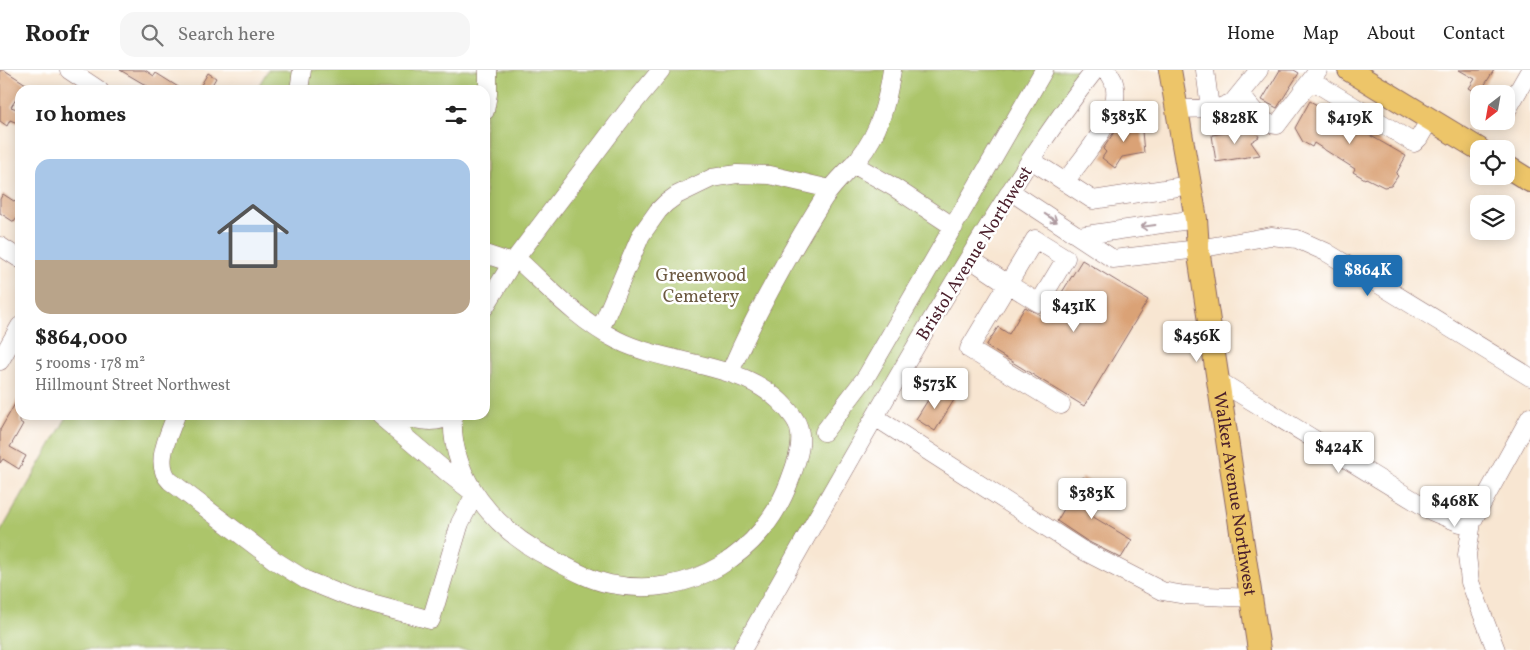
<!DOCTYPE html>
<meta charset="utf-8">
<style>
:root{--surface:#fff;--page:#f6f6f6;--text:#222;--muted:#767676;--line:#e0e0e0;--accent:#1f6fb2}
body{margin:0;font-family:Vollkorn,serif;background:var(--page);color:var(--text);height:100vh;display:flex;flex-direction:column;font-size:19px;white-space:nowrap}
*{box-sizing:border-box;margin:0}
p{font-size:16px;color:var(--muted)}
.icon{flex:none;width:28px;height:28px;fill:none;stroke:currentColor;stroke-width:2;stroke-linecap:round;stroke-linejoin:round}
.map{position:relative;flex:1;overflow:hidden}
.sheet{position:absolute;left:15px;top:15px;width:475px;height:335px;display:flex;flex-direction:column;background:var(--surface);border-radius:15px;box-shadow:0 2px 12px #0003}
.sheet>*{flex:none}
.needle{width:32px;rotate:211deg}
.buttons{position:absolute;left:1470px;top:15px;display:grid;gap:10px}
.buttons a{display:grid;place-items:center;width:45px;height:45px;border-radius:10px;background:var(--surface);box-shadow:0 2px 12px #0003;font-size:25px}
.price{position:absolute;translate:-50% -42px;padding:0 11px;border-radius:5px;background:#fff;color:#222;font-size:16px;line-height:32px;filter:drop-shadow(0 1px 2px #0008)}
.price::after{content:'';position:absolute;left:50%;top:30px;width:15px;height:11px;margin-left:-8px;background:inherit;clip-path:polygon(0 0,100% 0,50% 100%)}
.price.on{background:var(--accent);color:#fff}
ul{padding:0;list-style:none}
li{display:grid;align-content:center;gap:10px;height:265px;padding:0 20px}
li span{display:grid;place-items:center;height:155px;border-radius:15px;color:#555}
li>.icon{margin-inline-start:auto}
span .icon{width:90px;height:90px;fill:#fffc;stroke-width:1}
li b{font-size:21px}
h2{display:flex;justify-content:space-between;align-items:center;height:60px;padding:0 20px;font-size:21px}
header{display:flex;align-items:center;gap:30px;box-sizing:border-box;height:70px;padding:0 25px;background:var(--surface);border-bottom:1px solid var(--line)}
header strong{font-size:24px}
nav{display:flex;gap:28px;margin-inline-start:auto;font-size:18px}
.search{width:350px;height:45px;background:var(--page);display:flex;align-items:center;gap:12px;box-sizing:border-box;padding:0 18px;border-radius:15px;color:var(--muted);font-size:19px}
.map>svg:first-child{display:block}
.green{fill:#acc56b;stroke:#7b724b}
.building{fill:#daa276}
.lines{fill:none;stroke-linecap:round;stroke-linejoin:round}
.minor-casing{stroke:#876565;stroke-width:19}
.major-casing{stroke:#876565;stroke-width:24}
.minor{stroke:#fff;stroke-width:18}
.major{stroke:#edc569;stroke-width:22}
.oneway{stroke:#ae9aa0}
.labels{text-anchor:middle;stroke-width:5;stroke-linejoin:round;paint-order:stroke}
.street-label{font-size:18px;fill:#4a1f2b;stroke:#fff}
.park-label{font-size:18px;fill:#6c5941;stroke:#fff}
</style>
<header>
<strong>Roofr</strong>
<div class="search"><svg class="icon" aria-label="search" viewBox="0 0 24 24"><circle cx="10" cy="10" r="6"/><path d="M15 15l6 6"/></svg>Search here</div>
<nav><a>Home</a><a>Map</a><a>About</a><a>Contact</a></nav>
</header>
<div class="map">
<svg width="1530" height="580" viewBox="0 0 1530 580">
<rect width="100%" height="100%" fill="#fff"/>
<filter id="ink" filterUnits="userSpaceOnUse"><feTurbulence type="fractalNoise" baseFrequency=".02" numOctaves="2"/><feDisplacementMap in="SourceGraphic" scale="10" xChannelSelector="R" yChannelSelector="G"/><feConvolveMatrix kernelMatrix="1 2 1 2 8 2 1 2 1" color-interpolation-filters="sRGB"/></filter>
<filter id="wash" filterUnits="userSpaceOnUse"><feTurbulence type="fractalNoise" baseFrequency=".0096" numOctaves="4" result="noise"/><feDisplacementMap in="SourceGraphic" scale="20" xChannelSelector="R" yChannelSelector="G"/><feGaussianBlur stdDeviation="1.12" result="paint"/><feColorMatrix in="noise" values="0 0 0 0 0 0 0 0 0 0 0 0 0 0 0 0 0 1.4 0 .05"/><feComposite in="paint" operator="in"/></filter>
<g filter="url(#wash)">
<rect width="100%" height="100%" fill="#f8e6d2"/>
<path class="green" d="M268 0H1085L739 580H0V463L68 345H485V20H256Z"/>
<g id="blocks">
<path class="building" d="M0 0H4L26 14 22 20H20V23L11 37 20 40V54L10 50 7 56 0 51Z
M120 0H145L154 6 156 3 183 20H154Z
M1280 0H1294L1299 3 1277 38 1262 30Z
M1459 0H1494L1479 24 1469 18 1475 9Z
M208 3 216 8 209 20H198Z
M1310 31 1406 86 1396 104 1398 106 1391 116 1384 117 1366 108 1365 109 1353 102 1355 99 1314 73 1312 77 1303 72 1295 58Z
M1124 47 1142 61 1144 83 1122 87 1115 98 1102 88 1106 82 1103 79Z
M1252 55 1259 67 1251 72 1260 85 1216 92 1212 65 1245 60Z
M3 124 20 135V144L14 152 0 143V129Z
M1082 190 1148 230 1084 336 986 276 998 257 1009 264 1025 237 1046 248Z
M935 319 954 330 935 361 916 349Z
M20 325V352L23 354 10 377 26 386 19 399 3 389 0 393V360Z
M1083 407 1104 421 1090 445 1132 470 1121 488 1087 471 1057 451Z"/>
</g>
</g>
<g filter="url(#ink)">
<use href="#blocks" fill-opacity="0" stroke="#876565" stroke-width="1"/>
<g class="lines">
<g class="minor-casing">
<path id="minor" d="M69 0 99 20
M1205 0 1210 38
M1318 0 1311 10 1414 73 1419 68 1430 49
M299 20 302 0
M1240 24C1249 34 1262 56 1277 55L1311 10
M1177 39 1218 38 1233 32 1259 0
M485 41 488 24V0
M1506 42 1530 0
M1031 90 1093 130 1190 115
M853 94 895 118 954 157
M1065 112C1083 86 1137 30 1106 0
M1010 121 1113 189 1198 179 1271 166 1297 169 1326 182 1530 307
M1079 166 1196 149
M1035 169 1066 188 1039 233 1008 214Z
M0 176 20 189
M485 184 512 193
M969 188 1008 214 969 279 1061 335
M485 237 512 193 628 40 661 0
M600 260 641 165 658 141 666 133 677 125 712 108 737 104 770 105 830 119
M0 291 20 256
M730 302C756 242 789 184 824 128 834 113 847 102 859 88 880 62 887 32 892 0
M1219 311 1433 442 1460 453 1472 452
M176 345C169 365 153 394 170 411L274 490 306 510 353 529 431 550 460 453 475 424 449 404 379 345
M395 345C413 349 436 356 451 345
M453 345C449 409 497 461 550 488 569 498 589 510 610 514 689 530 763 485 790 410 797 391 807 366 794 348 754 289 675 299 617 270 579 251 548 217 516 188
M875 347 1082 480 1162 521 1185 525 1252 528
M824 362 866 307 1044 0
M742 580C814 454 884 327 959 204 1002 134 1044 64 1095 0
M1496 580 1470 512 1467 485 1472 452 1530 347"/>
</g>
<g class="major-casing">
<g id="major">
<path id="s1" d="M1170 0 1196 149 1198 179 1259 580"/>
<path d="M1349 0 1479 79"/>
<path d="M1506 96 1530 111"/>
</g>
</g>
<use href="#minor" class="minor"/>
<use href="#major" class="major"/>
</g>
<defs><path id="oneway-shaft" d="M-6 0H5M1.5-3L5.5 0L1.5 3" fill="none" stroke-width="1.6" stroke-linecap="round" stroke-linejoin="round" transform="scale(1.25)"/></defs>
<g class="oneway">
<use href="#oneway-shaft" transform="translate(1051 148) rotate(33)"/>
<use href="#oneway-shaft" transform="translate(1148 156) rotate(172)"/>
</g>
</g>
<g class="labels">
<g class="street-label">
<text transform="translate(974 183) rotate(-58)" y="6">Bristol Avenue Northwest</text>
<text dy="6" stroke="none"><textPath href="#s1" startOffset="429">Walker Avenue Northwest</textPath></text>
</g>
<g class="park-label">
<text x="701" y="211">Greenwood<tspan x="701" dy="21">Cemetery</tspan></text>
</g>
</g>
</svg>
<div class="buttons">
<a><svg class="needle" viewBox="-14 -14 28 28"><path d="M0-13l5 13h-10z" fill="#e53935"/><path d="M0 13l5-13h-10z" fill="#767676"/></svg></a>
<a><svg class="icon" aria-label="locate" viewBox="0 0 24 24"><circle cx="12" cy="12" r="6"/><path d="M12 2v4M12 18v4M2 12h4M18 12h4"/></svg></a>
<a><svg class="icon" aria-label="layers" viewBox="0 0 24 24"><path d="M12 4l9 5-9 5-9-5zM3 14l9 5 9-5"/></svg></a>
</div>
<b class="price" style="left:1124px;top:73px">$383K</b>
<b class="price" style="left:1235px;top:75px">$828K</b>
<b class="price" style="left:1350px;top:75px">$419K</b>
<b class="price on" style="left:1368px;top:227px">$864K</b>
<b class="price" style="left:1074px;top:263px">$431K</b>
<b class="price" style="left:1197px;top:293px">$456K</b>
<b class="price" style="left:935px;top:340px">$573K</b>
<b class="price" style="left:1339px;top:404px">$424K</b>
<b class="price" style="left:1092px;top:450px">$383K</b>
<b class="price" style="left:1455px;top:458px">$468K</b>
<section class="sheet">
<h2>10 homes<svg class="icon" aria-label="filters" viewBox="0 0 24 24"><path d="M4 7h16M4 17h16"/><circle cx="9" cy="7" r="2"/><circle cx="15" cy="17" r="2"/></svg></h2>
<ul>
<li><span style="background:linear-gradient(#a9c7e8 65%,#b9a48a 0)"><svg class="icon" aria-label="home" viewBox="0 0 24 24"><path d="M3 11l9-7 9 7M6 9v11h12V9"/></svg></span><div><b>$864,000</b><p>5 rooms · 178 m²</p><p>Hillmount Street Northwest</p></div></li>
</ul>
</section>
</div>
